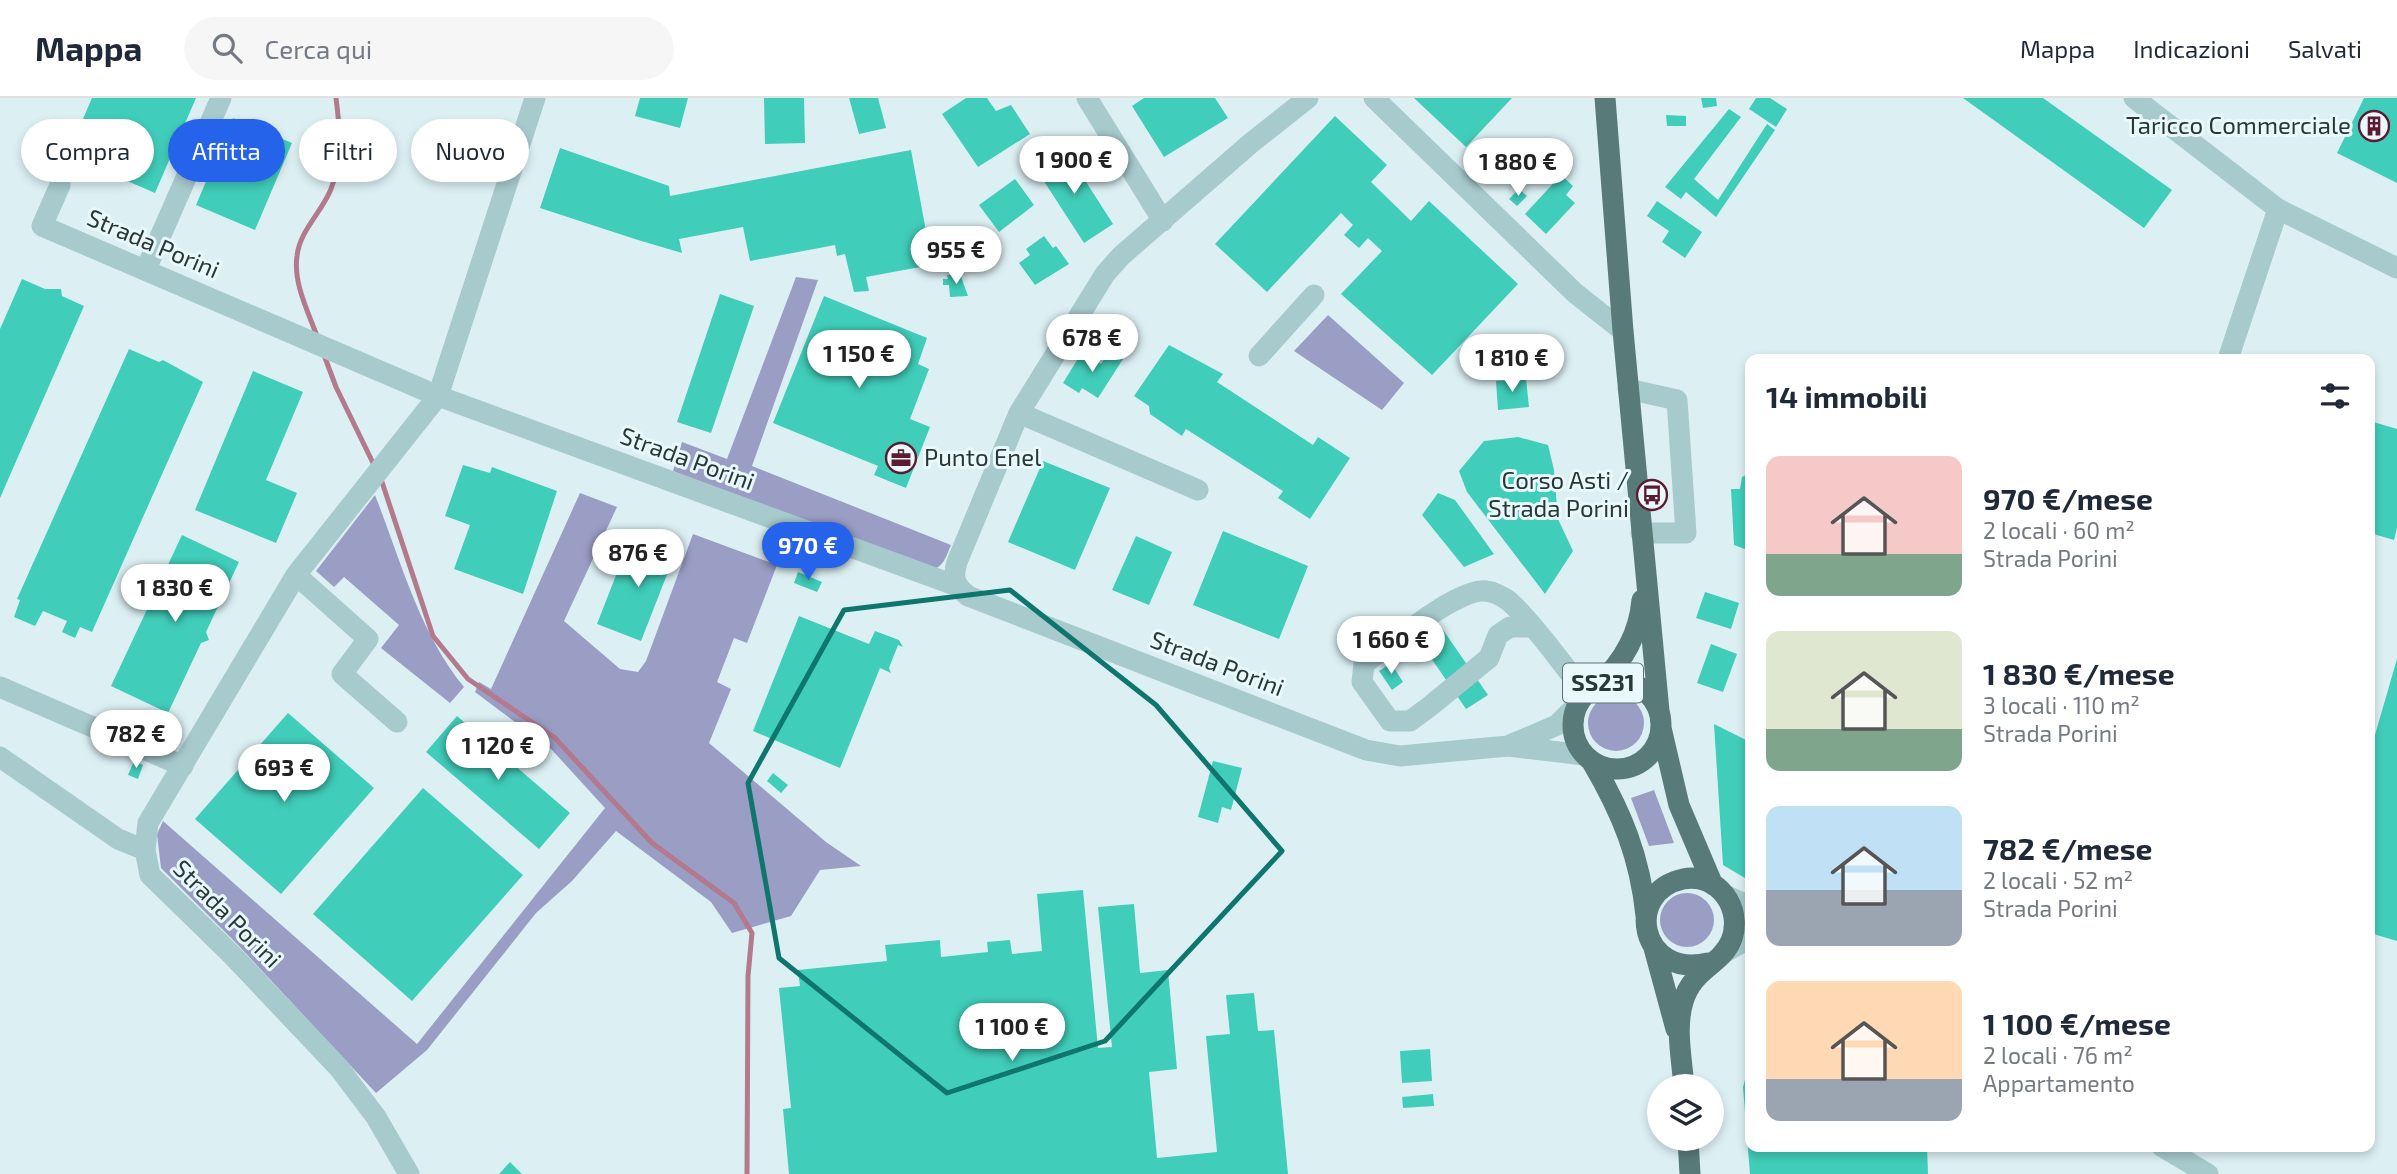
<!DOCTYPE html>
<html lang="it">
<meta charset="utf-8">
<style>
:root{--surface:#fff;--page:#f6f6f7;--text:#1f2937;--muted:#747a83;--line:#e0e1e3;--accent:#2563eb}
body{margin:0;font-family:"Exo 2",sans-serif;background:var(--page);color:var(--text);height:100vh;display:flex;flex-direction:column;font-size:26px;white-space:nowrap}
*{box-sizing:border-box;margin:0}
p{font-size:23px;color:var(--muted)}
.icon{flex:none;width:38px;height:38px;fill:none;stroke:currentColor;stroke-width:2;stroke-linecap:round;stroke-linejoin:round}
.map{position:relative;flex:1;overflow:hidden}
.details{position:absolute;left:1745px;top:256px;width:630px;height:798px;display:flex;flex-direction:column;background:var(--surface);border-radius:14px;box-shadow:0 4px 10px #0003}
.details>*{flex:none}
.hud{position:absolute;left:21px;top:21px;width:665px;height:63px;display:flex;gap:14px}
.fabs{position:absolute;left:1647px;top:976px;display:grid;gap:14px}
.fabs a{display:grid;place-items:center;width:77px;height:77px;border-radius:50%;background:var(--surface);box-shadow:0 4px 10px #0003;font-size:35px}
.price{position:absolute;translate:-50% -60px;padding:0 16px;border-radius:24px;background:#fff;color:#222;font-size:23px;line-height:46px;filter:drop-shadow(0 2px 4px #0008)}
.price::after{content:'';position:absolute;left:50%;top:42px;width:21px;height:16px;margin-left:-10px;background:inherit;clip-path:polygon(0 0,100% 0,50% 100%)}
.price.on{background:var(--accent);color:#fff}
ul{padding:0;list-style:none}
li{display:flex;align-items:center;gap:21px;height:175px;padding:0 21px}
li span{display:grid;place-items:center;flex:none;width:196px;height:140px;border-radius:14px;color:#555}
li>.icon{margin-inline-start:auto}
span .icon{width:84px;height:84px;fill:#fffc;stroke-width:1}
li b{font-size:30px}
h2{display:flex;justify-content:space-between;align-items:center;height:84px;padding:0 21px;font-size:30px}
.chip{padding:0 24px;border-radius:32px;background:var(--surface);box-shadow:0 4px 10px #0003;font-size:24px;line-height:63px}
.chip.on{background:var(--accent);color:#fff}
header{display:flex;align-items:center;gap:42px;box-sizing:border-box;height:98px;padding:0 35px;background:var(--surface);border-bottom:2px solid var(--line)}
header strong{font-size:33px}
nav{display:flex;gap:38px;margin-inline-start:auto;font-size:24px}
.search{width:490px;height:63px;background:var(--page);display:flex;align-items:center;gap:18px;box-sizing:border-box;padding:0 24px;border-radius:38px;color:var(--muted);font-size:26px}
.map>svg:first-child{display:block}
.green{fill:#9a9dc4}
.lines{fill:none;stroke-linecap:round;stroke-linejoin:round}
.stream{stroke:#b3798d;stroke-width:5}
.building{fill:#40cdb9}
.minor{stroke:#a7cacd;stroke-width:21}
.major{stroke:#587b79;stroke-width:21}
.marked{fill:none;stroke:#0f766e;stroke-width:5;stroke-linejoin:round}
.labels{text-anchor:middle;stroke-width:6;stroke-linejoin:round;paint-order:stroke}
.shield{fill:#e8f8fb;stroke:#627272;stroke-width:2}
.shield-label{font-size:23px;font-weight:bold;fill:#283837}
.poi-label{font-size:24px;fill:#283837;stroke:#e8f8fb;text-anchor:end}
.street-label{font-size:24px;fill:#283837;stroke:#e8f8fb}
</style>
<header>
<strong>Mappa</strong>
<div class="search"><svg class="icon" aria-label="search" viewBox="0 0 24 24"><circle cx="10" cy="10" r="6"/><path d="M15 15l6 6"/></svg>Cerca qui</div>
<nav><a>Mappa</a><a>Indicazioni</a><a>Salvati</a></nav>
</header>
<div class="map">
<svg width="2397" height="1076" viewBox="0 0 2397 1076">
<rect width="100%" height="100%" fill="#dcf0f4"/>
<path class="green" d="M796 179 818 182 752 368 951 447C946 458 944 470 930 472L673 373 682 344 727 361Z
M1328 217 1404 285 1382 312 1294 253Z
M580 395 617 409 564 523 620 571 638 574 646 563 693 436 777 467 747 545 734 540 717 584 731 591 709 645 826 744 861 768 820 772 791 818 732 835 711 804 616 733 572 783 536 815 427 952 376 995 237 846 161 770 157 736 163 723 417 946 605 710 552 652 475 594 479 584 491 591Z
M375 397C401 463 419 534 464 589L450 605 381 550 399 527 344 479 334 489 316 473Z
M1588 625a28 28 0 1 1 56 0a28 28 0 1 1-56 0Z
M1654 692 1674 745 1649 748 1631 700Z
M1660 822a27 27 0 1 1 54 0a27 27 0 1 1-54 0Z"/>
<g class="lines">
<path class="stream" d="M318 241C309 215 293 186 297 158 300 132 322 114 331 91 343 60 340 31 336 0
M324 257 336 289 375 369
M381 381 433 538 468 581 554 639 652 745 734 805 752 835 748 878 747 1076"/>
</g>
<path class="building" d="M92 0H196L155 95 125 82 136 55 79 30Z
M640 0H688L680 30 635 18Z
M764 0H804L805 45 765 46Z
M849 0H878L886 30 859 36Z
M966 0H987L996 13 1011 7 1030 36 978 69 942 16Z
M1144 0H1215L1228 20 1164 59 1132 8Z
M1414 0H1512L1466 49Z
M1701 0H1716L1717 8 1703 10Z
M1756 0H1770L1787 11 1776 29 1749 11Z
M1963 0H2043L2172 92 2144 130Z
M2364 0H2397V85L2337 55Z
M1729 11 1741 19 1694 81 1718 102 1767 26 1775 32 1716 119 1686 94 1681 101 1665 89Z
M1666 17 1686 18V28H1667Z
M1335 18 1387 67 1371 84 1411 123 1429 103 1518 186 1432 277 1341 196 1382 153 1368 140 1359 150 1344 137 1353 127 1341 115 1267 194 1215 146Z
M233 20 292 45 255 132 196 107Z
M560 50 669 88 670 98 911 52 926 133 935 131 942 165 866 179 869 193 854 194 845 156 837 158 835 147 750 163 743 129 679 141 682 155 638 142 540 110Z
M1065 51 1113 126 1084 145 1036 71Z
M1561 77 1573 88 1566 97 1575 105 1546 136 1525 116Z
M1015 81 1034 107 999 134 979 107Z
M1519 91 1527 98 1517 108 1509 101Z
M1657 103 1702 134 1685 160 1662 144 1669 133 1647 118Z
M1044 138 1053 150 1056 148 1069 166 1035 187 1019 165 1030 157 1026 151Z
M960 176 968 198 950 199 949 187H943V181H948L947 177Z
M22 181 45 191H61L62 198 84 208 0 400V231Z
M720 196 754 208 711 335 677 324Z
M824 198 927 240 918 266 929 271 910 321 930 329 906 390 874 377 878 368 773 325Z
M1169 247 1223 276 1217 284 1313 347 1318 339 1350 360 1310 421 1278 400 1283 393 1186 331 1182 338 1150 316 1149 308 1134 298Z
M129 251 159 264 163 262 203 284 92 534 80 529 75 540 62 534 67 523 43 513 35 528 14 519 20 502 17 501Z
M1110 253 1123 261 1098 300 1082 290 1079 295 1063 285 1082 254 1101 266Z
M253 273 303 294 266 382 297 395 276 445 195 412Z
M1526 281 1529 309 1498 312 1496 283Z
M2370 323 2397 331V430L2394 442 2370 435Z
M1518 339 1548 347 1554 372 1558 421 1573 453 1545 496 1467 394 1459 373 1484 343Z
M1043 363 1110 390 1075 472 1008 444Z
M463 367 490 375 492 369 557 393 523 496 454 471 470 427 445 418Z
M1750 375V453L1734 447 1731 391H1740L1742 379Z
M1438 395 1455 402 1494 456 1464 469 1422 417Z
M1223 433 1308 468 1279 541 1193 507Z
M648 434 679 446 641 543 597 526 620 467 633 472Z
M182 437 239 464 206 534 209 542 201 545 168 615 111 588Z
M1136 438 1172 454 1149 507 1112 492Z
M798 474 822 484 817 494 794 485Z
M1705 494 1739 505 1731 531 1696 520Z
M799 518 869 546 875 533 899 542 903 549 898 547 889 570 891 575 880 570 840 670 753 633Z
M1439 526 1488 597 1466 611 1418 541Z
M1711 546 1737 556 1723 594 1697 585Z
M2397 561V843L2370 835V654Z
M1391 565 1403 584 1392 592 1379 573Z
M288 615 374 690 281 796 195 721Z
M457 618 570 715 539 751 426 654Z
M1714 626 1750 644V783L1723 767Z
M134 663 143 667 138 681 128 677Z
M1213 663 1242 670 1231 712 1222 709 1218 725 1198 719Z
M773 675 788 687 781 695 767 683Z
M423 690 523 777 412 903 313 816Z
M1083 792 1098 950 1112 949 1098 809 1134 806 1140 875 1168 872 1177 971 1149 974 1157 1060 1217 1054 1206 938 1230 936 1226 897 1254 895 1258 933 1274 932 1288 1076H789L783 1011 791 1010 779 890 800 888 798 872 887 863 885 847 940 842 941 859 988 854 987 844 1010 842 1012 856 1042 853 1037 796Z
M1430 951 1432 983 1402 985 1400 953Z
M1750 963V1048H1927L1928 1076H1750L1743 989Z
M1433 996 1434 1008 1403 1010 1402 999Z
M510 1064 522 1076H499Z"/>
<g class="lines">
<path class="minor" d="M1087 0 1163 123
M1308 0 1251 45 1121 158 1105 176 1019 315 957 464C952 481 955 487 968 498L1366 652 1400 658 1508 648 1584 657
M1374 0 1575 195 1623 233
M2134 0 2278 111 2397 170
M60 87 42 128 438 298 957 488
M146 171 221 0
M1259 258 1314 197
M2228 261 2278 111
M1628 291 1677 302 1686 435H1641
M1019 315 1198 392
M296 477 368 541 342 576 397 624
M1531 529H1510L1498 537 1489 560 1429 609 1410 623H1390L1362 584 1364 566C1390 547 1450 496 1481 493 1490 492 1503 498 1510 504 1538 530 1561 566 1586 595
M0 589 183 668
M1510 647 1557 627 1577 607
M0 659 118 741 145 752
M1725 797 1750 808
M1722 856 1750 840
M2161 1048 2208 1076
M409 1076 376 1019 339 970 232 857 150 777 145 752 148 725 296 477 438 298 535 0"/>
<path class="major" d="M1605 0 1623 233 1659 613
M1573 627a44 44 0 1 1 88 0a44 44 0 1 1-88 0Z
M1599 586C1624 563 1639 536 1642 502
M1661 630 1679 707 1713 787
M1592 664C1622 715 1640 759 1646 818
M1654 850 1676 931
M1684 989C1682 962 1675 930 1683 904 1692 871 1720 868 1731 843 1744 811 1718 774 1683 781 1623 794 1640 881 1708 865
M1688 1041 1690 1076"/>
</g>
<path class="marked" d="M1010 492 1156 607 1282 753 1105 943 947 995 779 860 748 685 844 512Z"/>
<defs>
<g id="building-ring" transform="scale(1.575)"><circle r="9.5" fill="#e8f8fb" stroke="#5d1a30" stroke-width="1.5"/><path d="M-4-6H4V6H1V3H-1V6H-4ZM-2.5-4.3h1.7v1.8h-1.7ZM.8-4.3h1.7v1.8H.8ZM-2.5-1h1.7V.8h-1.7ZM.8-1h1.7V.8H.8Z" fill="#5d1a30"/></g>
<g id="office-ring" transform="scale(1.575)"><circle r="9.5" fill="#e8f8fb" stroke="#5d1a30" stroke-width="1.5"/><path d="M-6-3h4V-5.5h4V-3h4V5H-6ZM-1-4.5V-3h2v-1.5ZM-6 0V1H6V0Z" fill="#5d1a30"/></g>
<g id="bus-ring" transform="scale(1.575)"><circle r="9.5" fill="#e8f8fb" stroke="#5d1a30" stroke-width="1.5"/><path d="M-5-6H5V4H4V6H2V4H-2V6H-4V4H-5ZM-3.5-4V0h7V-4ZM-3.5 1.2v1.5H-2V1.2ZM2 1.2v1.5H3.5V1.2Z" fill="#5d1a30"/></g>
</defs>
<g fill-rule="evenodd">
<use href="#building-ring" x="2374" y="28"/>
<use href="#office-ring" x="901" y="360"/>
<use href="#bus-ring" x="1652" y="397"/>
</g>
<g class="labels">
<rect class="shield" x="1563" y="565.5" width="80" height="39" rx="5"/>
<g class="shield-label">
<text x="1603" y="593">SS231</text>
</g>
<g class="poi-label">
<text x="2351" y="36">Taricco Commerciale</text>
<text x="924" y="368" text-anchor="start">Punto Enel</text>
<text x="1629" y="391">Corso Asti /<tspan x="1629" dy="28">Strada Porini</tspan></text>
</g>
<g class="street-label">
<text transform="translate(153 146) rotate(23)" y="8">Strada Porini</text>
<text transform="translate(687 361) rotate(20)" y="8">Strada Porini</text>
<text transform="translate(1217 566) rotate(21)" y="8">Strada Porini</text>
<text transform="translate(227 816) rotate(45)" y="8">Strada Porini</text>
</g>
</g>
</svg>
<div class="fabs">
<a><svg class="icon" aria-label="layers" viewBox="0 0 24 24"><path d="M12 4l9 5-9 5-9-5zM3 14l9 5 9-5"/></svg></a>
</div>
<b class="price" style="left:1074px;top:98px">1 900 €</b>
<b class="price" style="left:1518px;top:100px">1 880 €</b>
<b class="price" style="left:956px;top:188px">955 €</b>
<b class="price" style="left:1092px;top:276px">678 €</b>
<b class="price" style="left:859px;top:292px">1 150 €</b>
<b class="price" style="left:1512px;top:296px">1 810 €</b>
<b class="price on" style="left:808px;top:484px">970 €</b>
<b class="price" style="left:638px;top:491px">876 €</b>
<b class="price" style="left:175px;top:526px">1 830 €</b>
<b class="price" style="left:1391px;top:578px">1 660 €</b>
<b class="price" style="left:136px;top:672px">782 €</b>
<b class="price" style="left:498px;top:684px">1 120 €</b>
<b class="price" style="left:284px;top:706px">693 €</b>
<b class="price" style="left:1012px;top:965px">1 100 €</b>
<div class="hud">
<a class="chip">Compra</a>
<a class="chip on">Affitta</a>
<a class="chip">Filtri</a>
<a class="chip">Nuovo</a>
</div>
<section class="details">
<h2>14 immobili<svg class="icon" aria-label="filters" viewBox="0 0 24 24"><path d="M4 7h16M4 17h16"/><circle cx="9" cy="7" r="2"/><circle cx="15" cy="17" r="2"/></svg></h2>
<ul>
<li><span style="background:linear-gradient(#f6c9c9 70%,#7fa58c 0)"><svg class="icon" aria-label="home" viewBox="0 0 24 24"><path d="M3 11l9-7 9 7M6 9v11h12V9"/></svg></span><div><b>970 €/mese</b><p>2 locali · 60 m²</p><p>Strada Porini</p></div></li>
<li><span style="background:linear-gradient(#dfe7d0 70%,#7fa58c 0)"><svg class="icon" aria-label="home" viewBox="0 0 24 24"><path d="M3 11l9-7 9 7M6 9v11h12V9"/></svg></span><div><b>1 830 €/mese</b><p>3 locali · 110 m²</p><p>Strada Porini</p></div></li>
<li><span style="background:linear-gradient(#bfe0f5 60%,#9aa5b1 0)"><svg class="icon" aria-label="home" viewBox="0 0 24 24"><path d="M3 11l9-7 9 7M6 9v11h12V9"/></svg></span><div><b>782 €/mese</b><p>2 locali · 52 m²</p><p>Strada Porini</p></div></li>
<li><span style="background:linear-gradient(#ffd9b3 70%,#9aa5b1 0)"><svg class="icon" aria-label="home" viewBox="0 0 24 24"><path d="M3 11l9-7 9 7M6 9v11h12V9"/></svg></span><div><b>1 100 €/mese</b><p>2 locali · 76 m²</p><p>Appartamento</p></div></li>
</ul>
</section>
</div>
